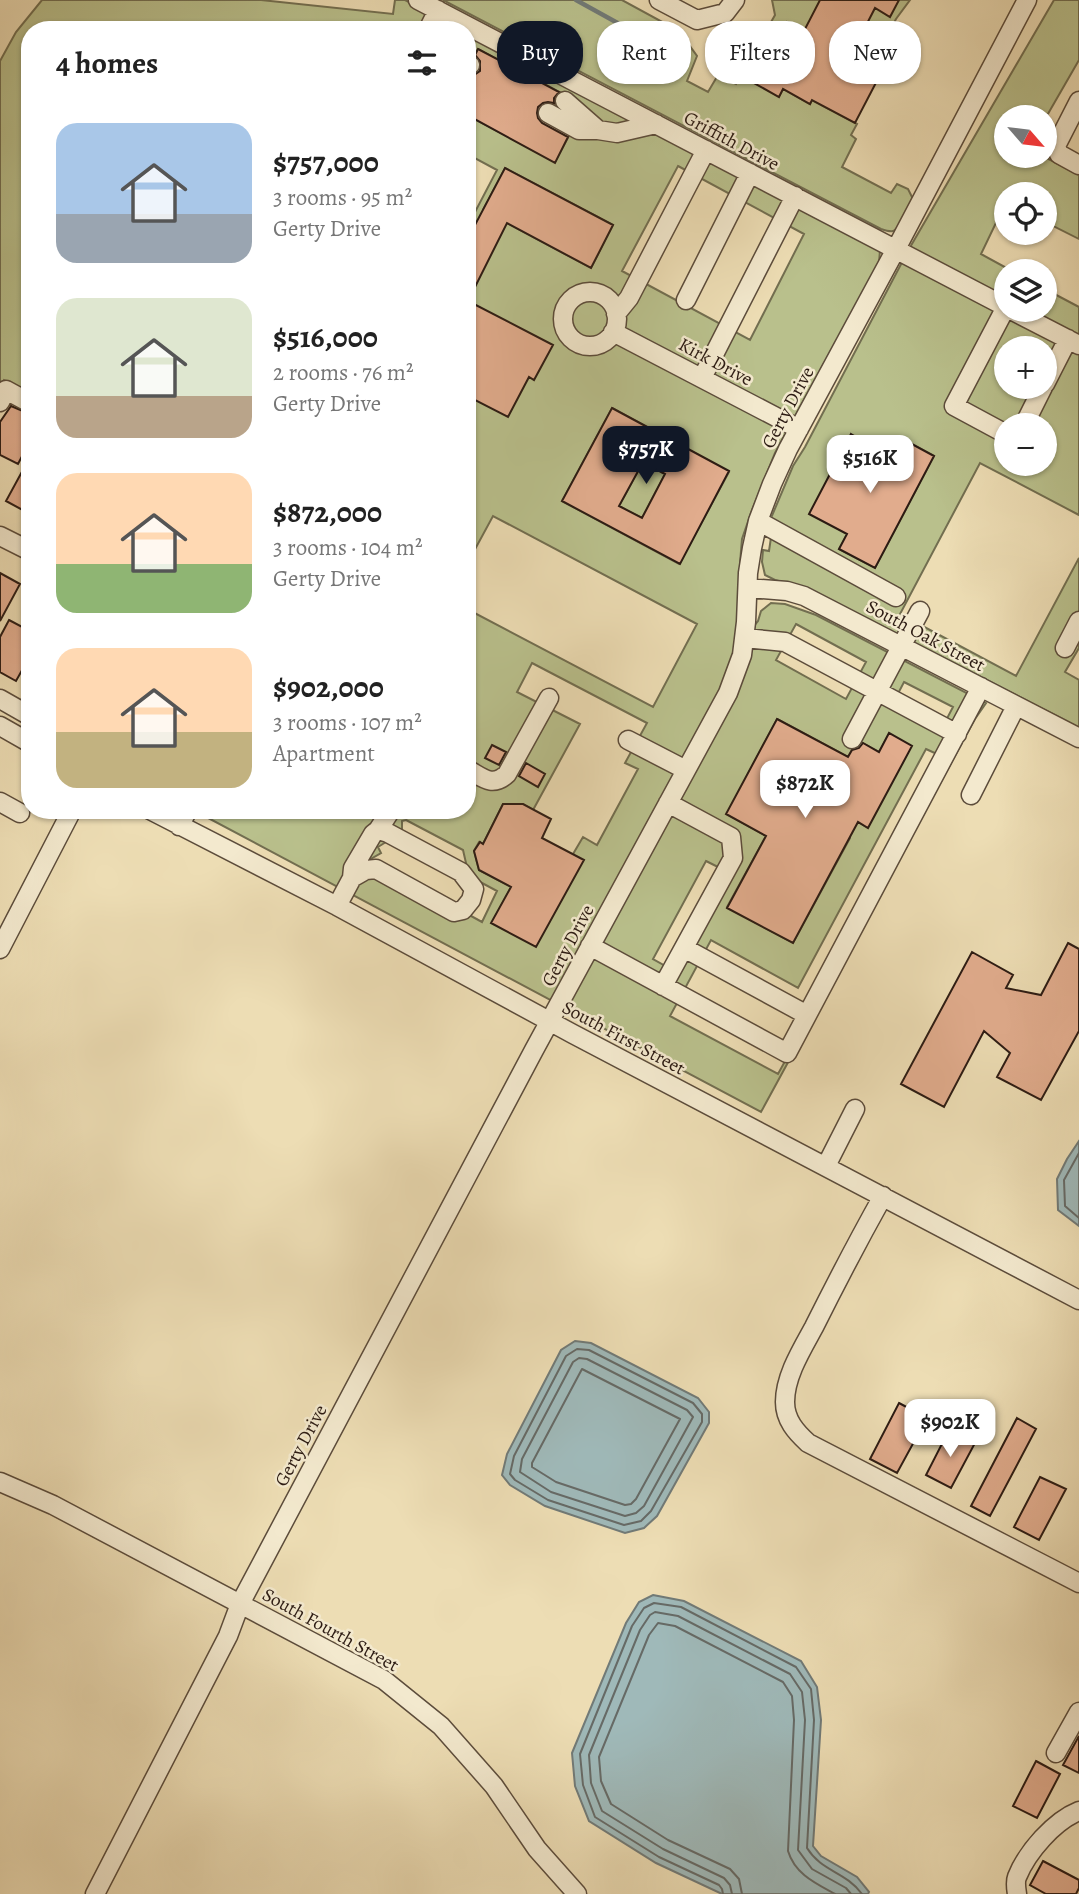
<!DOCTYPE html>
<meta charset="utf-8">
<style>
:root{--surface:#fff;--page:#f2f2f2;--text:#222;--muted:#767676;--accent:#111827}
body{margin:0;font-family:Alegreya,serif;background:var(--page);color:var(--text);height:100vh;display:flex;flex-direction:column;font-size:26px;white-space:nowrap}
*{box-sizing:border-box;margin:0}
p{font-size:23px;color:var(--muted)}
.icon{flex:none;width:38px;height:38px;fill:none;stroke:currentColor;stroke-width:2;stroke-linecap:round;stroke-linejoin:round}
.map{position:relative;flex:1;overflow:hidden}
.details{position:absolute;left:21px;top:21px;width:455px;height:798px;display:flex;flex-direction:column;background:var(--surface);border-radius:28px;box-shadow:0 2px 5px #0004}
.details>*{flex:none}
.top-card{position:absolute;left:497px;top:21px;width:476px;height:63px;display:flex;gap:14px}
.needle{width:46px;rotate:118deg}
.tools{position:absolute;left:994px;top:105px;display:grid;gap:14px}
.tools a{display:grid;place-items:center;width:63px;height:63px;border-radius:50%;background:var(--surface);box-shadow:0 2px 5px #0004;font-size:35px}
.price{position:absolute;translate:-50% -60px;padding:0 16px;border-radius:14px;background:#fff;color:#222;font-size:23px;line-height:46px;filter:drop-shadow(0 2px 4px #0008)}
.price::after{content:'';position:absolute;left:50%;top:42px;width:21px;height:16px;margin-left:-10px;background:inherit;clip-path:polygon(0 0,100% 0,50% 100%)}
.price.active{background:var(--accent);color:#fff}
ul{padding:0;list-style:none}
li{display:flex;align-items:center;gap:21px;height:175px;padding:0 35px}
li span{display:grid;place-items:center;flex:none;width:196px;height:140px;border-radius:21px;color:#555}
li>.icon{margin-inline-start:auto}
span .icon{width:84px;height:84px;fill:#fffc;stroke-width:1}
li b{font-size:30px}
h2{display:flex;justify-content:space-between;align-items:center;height:84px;padding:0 35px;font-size:30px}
.pill{padding:0 24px;border-radius:28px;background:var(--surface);box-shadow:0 2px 5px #0004;font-size:24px;line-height:63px}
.pill.active{background:var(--accent);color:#fff}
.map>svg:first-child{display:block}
.green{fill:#b9c08c;stroke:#726e50;stroke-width:2;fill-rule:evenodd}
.water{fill:#9fb9b9;stroke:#717a77;stroke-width:2}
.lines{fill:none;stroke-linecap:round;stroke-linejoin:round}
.shore{stroke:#666a66;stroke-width:2}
.stream{stroke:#717a77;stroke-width:4.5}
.building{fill:#e1ac8d;stroke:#2c1b13;stroke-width:2;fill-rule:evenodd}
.minor-casing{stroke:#5c4c3b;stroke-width:21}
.minor{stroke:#f3e9ce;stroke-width:18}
.labels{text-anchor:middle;stroke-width:5;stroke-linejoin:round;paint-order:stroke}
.street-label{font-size:19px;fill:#2c1b13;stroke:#f3e9ce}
</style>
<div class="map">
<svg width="1079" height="1894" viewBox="0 0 1079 1894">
<rect width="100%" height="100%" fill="#edddb4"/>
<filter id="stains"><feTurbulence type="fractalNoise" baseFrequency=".00286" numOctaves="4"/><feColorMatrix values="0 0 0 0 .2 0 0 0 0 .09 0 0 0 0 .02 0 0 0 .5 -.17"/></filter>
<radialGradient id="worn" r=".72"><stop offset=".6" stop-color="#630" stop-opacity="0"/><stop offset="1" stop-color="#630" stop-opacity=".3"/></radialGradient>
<path class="green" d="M42 0H261L393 14 395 0H405L465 30H30V393L4 380 0 387V61L16 32Z
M443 0H622L679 31 697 56 687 81 708 92 718 75 736 84 775 15 772 0H910L896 19 877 54 806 28 804 31 787 22 754 82 779 96 783 89 810 104 812 100 857 124 851 135 856 139 842 167 891 193 897 184 908 189 913 199C909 206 900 229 893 231 890 232 884 230 881 229Z
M1054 0H1079V60L1045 119V117H1006V156H1043L1079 175V239L1045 222V194H1006V202L981 254 1012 271H1006V310H1045V289L1079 307V515L980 463 900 614 1016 676 1079 558V648L1065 672 1079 680V727L809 589 775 580 765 575 762 562 763 550 769 551 773 524 771 518 793 466 805 447 909 249ZM1006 348H1045V387H1006ZM1006 425H1045V464H1006ZM899 437 934 456 875 568 839 549Z
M467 31 880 250 879 263 775 453 752 510 742 539 740 563V623L745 637 758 621 761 611 771 603 785 604 816 615 986 703 975 719 761 1112 195 811 467 810V609L653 707 697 624 493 516 467 564V301L505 222 591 268 613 225 505 168 483 210 487 231 467 221V211L474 214 497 170 467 154V115L555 162 571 132 546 117 553 104 561 108 567 96 535 79 506 87 515 69 478 49 467 69ZM678 166 804 234 750 340 622 271ZM612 408 729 472 679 564 562 501ZM796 624 866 662 846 699 776 660ZM532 663 647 723 625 763 638 769 597 845 583 837 573 854 492 923 511 887 479 870 474 851 479 842 483 844 503 804H523L533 810 580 724 517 692ZM904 682 953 707 940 732 891 707ZM777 719 848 757 857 740 879 752 889 734 867 827 847 816 850 838 793 943 727 907 766 836 727 814ZM926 749 950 760 778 1074 670 1016 711 940 798 988ZM406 820 463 850 469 876 497 891 482 922 369 860 381 853 378 847 402 832V821ZM706 861 732 874 678 973 653 959Z
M643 462 665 474 642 518 619 506Z"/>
<path class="water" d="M1079 1141V1226L1058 1210 1057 1179 1067 1159Z
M575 1341 591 1343 698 1398 709 1412V1423L657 1516 644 1528 625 1533 545 1506 510 1485 502 1475 507 1454 561 1350Z
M653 1595 684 1601 801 1661 817 1687 821 1720 813 1846 821 1856 857 1877 869 1892 868 1894H722L656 1863 589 1821 575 1786 572 1753 626 1623 639 1602Z"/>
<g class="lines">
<path class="shore" d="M1079 1153 1064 1180 1065 1206 1079 1218
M577 1349 589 1350 693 1403 702 1414V1422L651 1511 641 1521 624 1525 548 1500 515 1480 510 1474 514 1456 566 1356Z
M579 1358 587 1359 687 1410 693 1417 644 1506 636 1513 625 1516 551 1492 520 1472 522 1459 573 1362Z
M582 1369 680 1419 636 1499 631 1504 625 1505 556 1482 532 1467V1463Z
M723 1894 722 1889 719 1885 659 1857 595 1817 583 1785 580 1754 632 1626 644 1608 654 1603 681 1607 796 1667 811 1689 814 1720 807 1848C822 1872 845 1871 862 1894
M732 1894 730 1885 724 1878 663 1849 602 1811 591 1783 589 1755 640 1630 650 1615 655 1612 678 1616 790 1674 802 1692 805 1720 798 1850 812 1869 846 1888 851 1894
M742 1894 739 1879 730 1869 668 1840 611 1804 601 1781 599 1757 649 1635 658 1623 675 1626 783 1682 792 1696 794 1720 788 1851C795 1874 815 1883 835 1894"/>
<path class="stream" d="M576 0 681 58"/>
</g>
<path class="building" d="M820 0H899L890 17 875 8 857 43 895 64 886 79 880 75 855 123 812 100 810 104 783 89 779 97 754 83 787 22 804 31Z
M478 49 559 92 554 98V103L548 102 543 103 538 107 537 113 538 118 542 123 568 137 555 163 467 115V76L474 75 480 71V61L475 55Z
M505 168 613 225 591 268 507 223 468 301 553 345 534 380 529 377 508 417 467 396V221L475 225Z
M11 406 30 414V441L18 464 0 455V422Z
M612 408 729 471 680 564 562 501ZM643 462 665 474 642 518 619 506Z
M851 434 889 456 899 437 934 456 875 568 839 549 847 534 809 514Z
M30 457V514L6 501Z
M0 573 20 584 0 621Z
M9 620 30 631V656L16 681 0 672V637Z
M777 719 848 757 852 750 859 748 863 743 879 752 889 733 912 746 868 828 858 822 793 943 727 908 766 836 726 814Z
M492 745 506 752 499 765 485 758Z
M526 763 545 774 538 787 519 776Z
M503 804H523L551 819 542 838 584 860 536 947 491 923 511 887 479 870 474 851 480 842 483 844Z
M1068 943 1079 949V1031L1041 1100 997 1077 1010 1053 984 1031 944 1107 901 1084 972 952 1013 975 1006 988 1041 995Z
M899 1403 927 1418 897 1473 870 1459Z
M1017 1418 1036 1429 990 1516 971 1506Z
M949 1430 975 1443 951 1488 926 1475Z
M1040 1477 1066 1489 1039 1540 1014 1527Z
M1079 1736V1773L1063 1765Z
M1036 1761 1060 1774 1037 1818 1013 1806Z
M1043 1861 1079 1880V1888L1076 1894H1046L1030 1885Z"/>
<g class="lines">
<g class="minor-casing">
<path id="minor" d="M418 0 1006 307
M659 0 697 20 725 13 735 0
M428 30 438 10
M467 63 470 65
M565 101 598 130 617 133 656 124
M1079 101 1056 146 1059 154 1079 165
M548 113 579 130H598
M563 319a27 27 0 1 1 54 0a27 27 0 1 1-54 0Z
M686 300 750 173
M1006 307 954 406 1006 434
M1011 310 1079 345
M616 314 629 298 706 150
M613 332 799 429
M702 378 795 196
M1045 384 1068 339
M0 402 6 390 30 403
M1024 425 1043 387
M758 521 896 597
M0 536 30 551
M748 588 787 591 804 596 1079 738
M745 638 785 642 957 734
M1065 648 1079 621
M0 699 30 716
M0 726 30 743
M852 739 920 611
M628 740 686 770
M467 769C482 777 492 788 507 774L549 698
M971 795 1016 706
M0 802 20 813
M150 810 337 906 573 1034 1079 1300
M179 826 188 810
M378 830 391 810
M337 906 352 878 353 868 373 834 378 830 388 833 461 872 474 889 471 900 463 910 454 912 376 869 366 870 352 878
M590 946 787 1053 981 687
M684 948 807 1015
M0 949 72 810
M663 986 733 858 731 837 668 803
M826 1166 855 1109
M883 1196C859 1239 836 1283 814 1327 802 1349 785 1376 785 1402 785 1420 796 1432 808 1443L1079 1583
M0 1482 53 1505 384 1680 441 1726 494 1786 537 1849 577 1894
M1056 1753 1079 1712
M95 1894 228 1636 240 1604 534 1050 728 693 742 655 746 622 748 573 752 548 758 521 772 484 788 449 896 249 1027 0
M1017 1894C1016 1888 1015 1882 1017 1877 1027 1852 1054 1821 1079 1811"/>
</g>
<use href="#minor" class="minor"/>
</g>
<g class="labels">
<g class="street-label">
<text transform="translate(732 140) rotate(28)" y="7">Griffith Drive</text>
<text transform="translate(716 361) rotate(28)" y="7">Kirk Drive</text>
<text transform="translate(787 407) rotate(-62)" y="7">Gerty Drive</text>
<text transform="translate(926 635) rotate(28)" y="7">South Oak Street</text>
<text transform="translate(567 945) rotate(-62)" y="7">Gerty Drive</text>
<text transform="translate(624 1037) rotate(28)" y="7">South First Street</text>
<text transform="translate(300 1445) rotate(-62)" y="7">Gerty Drive</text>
<text transform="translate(331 1629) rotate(29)" y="7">South Fourth Street</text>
</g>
</g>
<rect width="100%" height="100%" filter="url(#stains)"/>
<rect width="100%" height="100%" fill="url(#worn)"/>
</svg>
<div class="tools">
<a><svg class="needle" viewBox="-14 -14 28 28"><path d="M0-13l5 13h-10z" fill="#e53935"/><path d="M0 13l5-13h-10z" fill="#767676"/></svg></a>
<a><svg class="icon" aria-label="locate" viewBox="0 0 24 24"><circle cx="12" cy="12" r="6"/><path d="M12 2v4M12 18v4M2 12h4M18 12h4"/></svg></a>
<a><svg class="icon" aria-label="layers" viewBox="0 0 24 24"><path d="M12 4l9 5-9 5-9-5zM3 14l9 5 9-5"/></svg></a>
<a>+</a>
<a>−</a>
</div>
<b class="price active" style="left:646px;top:486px">$757K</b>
<b class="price" style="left:870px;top:495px">$516K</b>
<b class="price" style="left:805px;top:820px">$872K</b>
<b class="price" style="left:950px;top:1459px">$902K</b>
<div class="top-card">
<a class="pill active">Buy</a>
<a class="pill">Rent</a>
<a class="pill">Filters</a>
<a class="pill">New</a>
</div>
<section class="details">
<h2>4 homes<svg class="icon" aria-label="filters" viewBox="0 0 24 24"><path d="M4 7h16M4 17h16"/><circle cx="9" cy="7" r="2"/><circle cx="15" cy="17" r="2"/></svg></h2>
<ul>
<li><span style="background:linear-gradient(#a9c7e8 65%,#9aa5b1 0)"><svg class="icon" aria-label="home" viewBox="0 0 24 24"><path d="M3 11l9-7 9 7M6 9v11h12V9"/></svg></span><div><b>$757,000</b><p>3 rooms · 95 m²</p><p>Gerty Drive</p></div></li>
<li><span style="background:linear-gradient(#dfe7d0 70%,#b9a48a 0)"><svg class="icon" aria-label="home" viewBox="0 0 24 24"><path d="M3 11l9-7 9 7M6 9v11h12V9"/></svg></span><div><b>$516,000</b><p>2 rooms · 76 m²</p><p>Gerty Drive</p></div></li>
<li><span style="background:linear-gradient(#ffd9b3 65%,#8fb573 0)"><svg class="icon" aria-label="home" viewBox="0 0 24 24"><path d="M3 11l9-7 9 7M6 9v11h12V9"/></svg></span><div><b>$872,000</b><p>3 rooms · 104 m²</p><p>Gerty Drive</p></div></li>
<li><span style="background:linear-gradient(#ffd9b3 60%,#c2b280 0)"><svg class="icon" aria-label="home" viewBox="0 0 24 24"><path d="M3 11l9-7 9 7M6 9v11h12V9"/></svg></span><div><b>$902,000</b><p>3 rooms · 107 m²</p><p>Apartment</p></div></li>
</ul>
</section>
</div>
